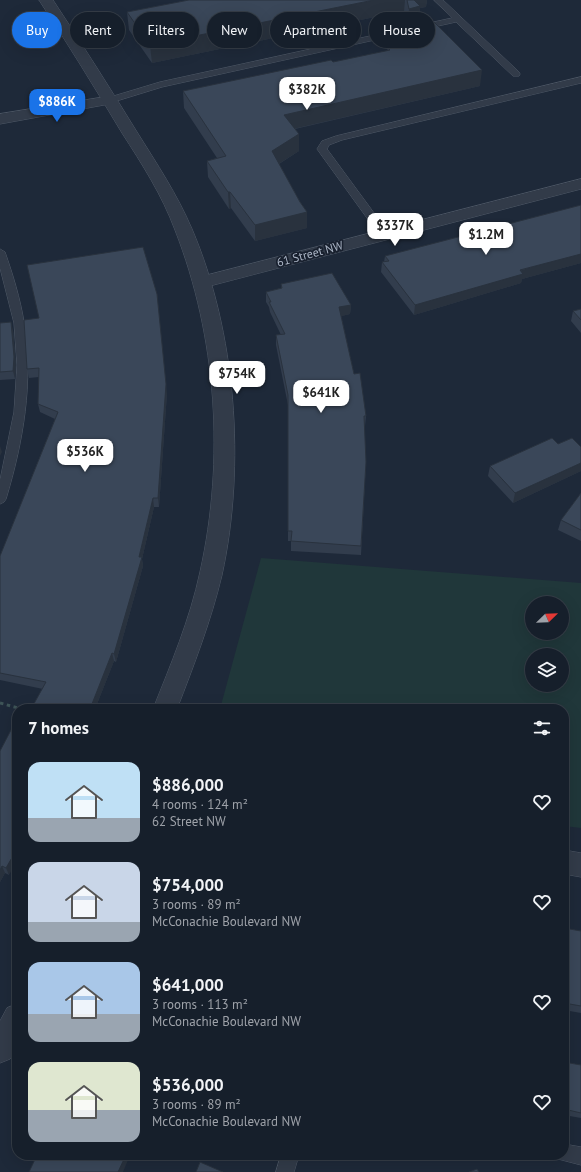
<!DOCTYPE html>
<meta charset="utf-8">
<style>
:root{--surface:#161f2b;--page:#232c37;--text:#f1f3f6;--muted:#9ea2a9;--line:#353d47;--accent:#1a73e8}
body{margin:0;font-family:"PT Sans",sans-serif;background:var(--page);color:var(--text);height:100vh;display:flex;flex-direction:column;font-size:15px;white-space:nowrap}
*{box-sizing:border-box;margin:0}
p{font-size:13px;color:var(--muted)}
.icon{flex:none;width:22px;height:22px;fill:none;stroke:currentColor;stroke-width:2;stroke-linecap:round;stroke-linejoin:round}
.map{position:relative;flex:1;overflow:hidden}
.sheet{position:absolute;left:12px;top:704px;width:557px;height:456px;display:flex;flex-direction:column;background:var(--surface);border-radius:16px;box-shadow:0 4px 16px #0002,0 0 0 1px var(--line)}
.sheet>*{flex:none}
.hud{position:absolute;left:12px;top:12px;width:557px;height:36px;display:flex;gap:8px}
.needle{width:26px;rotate:67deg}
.fabs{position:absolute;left:525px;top:596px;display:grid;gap:8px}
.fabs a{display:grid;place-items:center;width:44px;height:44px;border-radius:50%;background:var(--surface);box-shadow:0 4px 16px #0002,0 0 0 1px var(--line);font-size:20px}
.price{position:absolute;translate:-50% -34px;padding:0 9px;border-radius:8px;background:#fff;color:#222;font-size:13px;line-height:26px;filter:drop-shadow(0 1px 2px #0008)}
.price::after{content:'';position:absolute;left:50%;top:24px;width:12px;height:9px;margin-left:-6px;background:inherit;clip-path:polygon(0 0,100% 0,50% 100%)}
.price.selected{background:var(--accent);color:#fff}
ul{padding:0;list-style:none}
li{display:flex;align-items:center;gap:12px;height:100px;padding:0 16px}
li span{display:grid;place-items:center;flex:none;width:112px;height:80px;border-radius:12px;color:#555}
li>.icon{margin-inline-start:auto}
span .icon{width:48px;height:48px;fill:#fffc;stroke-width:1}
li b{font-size:17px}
h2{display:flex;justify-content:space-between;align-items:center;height:48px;padding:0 16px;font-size:17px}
.pill{padding:0 14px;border-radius:18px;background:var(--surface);box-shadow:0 4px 16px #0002,0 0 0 1px var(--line);font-size:14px;line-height:36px}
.pill.selected{background:var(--accent);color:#fff}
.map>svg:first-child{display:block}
.green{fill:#20373a;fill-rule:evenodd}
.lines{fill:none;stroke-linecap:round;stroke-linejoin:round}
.service-casing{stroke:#4f5967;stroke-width:1}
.minor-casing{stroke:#4f5967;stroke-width:1}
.tertiary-casing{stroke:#4f5967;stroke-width:1}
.path{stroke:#3e5457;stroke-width:3;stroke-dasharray:3.5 3.5;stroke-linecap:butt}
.service{fill:#323b49;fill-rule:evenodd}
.minor{fill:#323b49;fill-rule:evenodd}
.tertiary{fill:#323b49;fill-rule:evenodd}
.wall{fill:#323d4d}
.shaded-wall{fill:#29323e}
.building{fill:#3a4759;stroke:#29323e}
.labels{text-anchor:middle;stroke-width:3.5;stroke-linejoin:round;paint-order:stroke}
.far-street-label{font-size:12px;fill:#acb6c6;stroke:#18202e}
</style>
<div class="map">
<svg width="581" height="1172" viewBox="0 0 581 1172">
<rect width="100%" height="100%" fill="#1e2939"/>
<path class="green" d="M261 558 581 583V828L564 826V709H220ZM532 603H562V633H532ZM532 655H562V685H532Z"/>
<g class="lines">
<g class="service-casing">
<path id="service" d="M434 0H443L519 72 520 74 519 76H513L456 22 162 87 110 103 106 100 107 98 160 82 452 18Z
M581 77V83L342 140 329 145 327 149 388 232 389 234 388 236H380L317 149 322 141 336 136Z
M0 249 5 252C13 275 20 298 24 322 34 381 23 443 6 499L4 502 0 504V480L14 412 17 365 14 323 0 268Z
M564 1144 581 1147V1165L558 1159 556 1155H564Z
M281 1155H299L294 1172H276Z"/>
</g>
<g class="minor-casing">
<path id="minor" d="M110 96 115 97 117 100 115 103 0 124V114Z
M581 179V189L202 288 196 286 193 282 196 278Z
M564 850 581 853V877L564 874Z"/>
</g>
<g class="tertiary-casing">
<path id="tertiary" d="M39 0H53C82 44 110 88 137 132 157 164 177 194 192 229 236 332 246 465 222 575 211 621 194 665 177 709H153C171 664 190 619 200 572 225 460 217 337 175 230 162 195 142 164 122 133 95 88 68 44 39 0Z
M17 1004V1047L10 1059 0 1063V1021L7 1008Z"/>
</g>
<path class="path" d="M0 703 22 709"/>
<use href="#service" class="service"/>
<use href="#minor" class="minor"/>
<use href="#tertiary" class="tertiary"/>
</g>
<path class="wall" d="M189 0H427L426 7 420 8V16L480 86 295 129 299 151 279 164 300 202 307 212V228L255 241 231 208 229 209 208 177 207 161 217 158 184 108 183 91 333 62 387 51 388 48 411 43 409 34 410 26H408L404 11 152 63 129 30 127 12Z
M385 256 581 263 522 279 521 283 414 315 381 272 382 262H384Z
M281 284 351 305 350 314 341 316 354 374 366 416 365 426H364L366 462 361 555 291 551V541H288V405L276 345V335H281L270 312 269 307 266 302V292L281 288Z
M581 309V333L571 321 573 311Z
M24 320 167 393 159 507H154L142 559 143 566 116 662 114 661 95 709H31L43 689 0 680V556L55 419 40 412 38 404 39 377 29 378 27 369Z
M0 323 13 330 16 365 15 379 0 380Z
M558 444 581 447V471L513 503 488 476 490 466Z
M581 493V541L558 530 561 520Z
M0 751 9 875 5 873 0 882Z
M564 928 581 931V1013L564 1010Z
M564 1062 581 1065V1118L564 1115Z"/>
<path class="shaded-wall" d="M374 0H405L404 11 152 63 150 45Z
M407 0H427L426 7 420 8 419 24 410 18V26H408L409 9Z
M482 70 480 86 284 131V115Z
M299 134V151L272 168V151Z
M228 192H230L231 208 229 209Z
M307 212V228L255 241V225Z
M581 251V263L522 279 521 283 414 315 415 305Z
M157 294 167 393 159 507 158 498Z
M351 305 350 314 338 317 339 307Z
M11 322 13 330 16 365 15 379 13 371Z
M0 446 2 452 0 456Z
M581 463V471L513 503 515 493Z
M153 498 154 507 142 559 143 566 116 662 114 654 139 557Z
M112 653 114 661 95 709H90Z
M17 849V861L9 875 6 868Z
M2 866 5 873 0 882V870Z
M126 1155H130L123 1172H118Z"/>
<path class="building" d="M189 0H374L150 45 127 12Z
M407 0H414L420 6 409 9Z
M427 15 482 70 284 115 299 134 272 151 300 202 307 212 255 225 230 192H228L207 161 226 156 183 91 331 60 333 62 390 50 388 48 416 42 410 18Z
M581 205V254L520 270 523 274 415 305 382 262 389 261 385 256Z
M143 247 157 294 166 384 158 498H153L139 557H142L114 654 112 653 90 709H31L46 682 0 673V556L58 412 38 404 39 368 27 369 24 320 39 318 27 265Z
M332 273 351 305 339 307 354 374 360 373 366 416H364L366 462 361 546 291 541 292 531H288V395L276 335 285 334 269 302H271L266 292 282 288 281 284Z
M581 309V320L573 311Z
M11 322 14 357 13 371 0 372V323Z
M552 438 558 444 572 438 581 447V463L515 493 490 466Z
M581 493V530L561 520Z
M12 728 17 729V849L6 868 2 866 0 870V751Z
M564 928 581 931V1006L564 1003Z
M564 1062 581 1065V1113L564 1109Z
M37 1155H126L118 1172H29Z
M200 1162 223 1172H196Z
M477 1169 479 1172H469Z"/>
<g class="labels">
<g class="far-street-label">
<text transform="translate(310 254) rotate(-15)" y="4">61 Street NW</text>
</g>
</g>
</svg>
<div class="fabs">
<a><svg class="needle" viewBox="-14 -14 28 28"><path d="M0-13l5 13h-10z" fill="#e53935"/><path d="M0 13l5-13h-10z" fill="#9ea2a9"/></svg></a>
<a><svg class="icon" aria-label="layers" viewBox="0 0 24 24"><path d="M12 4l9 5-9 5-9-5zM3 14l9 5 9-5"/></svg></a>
</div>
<b class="price" style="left:307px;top:111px">$382K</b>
<b class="price selected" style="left:57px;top:123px">$886K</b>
<b class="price" style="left:395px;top:247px">$337K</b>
<b class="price" style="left:486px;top:256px">$1.2M</b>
<b class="price" style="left:237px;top:395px">$754K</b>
<b class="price" style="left:321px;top:414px">$641K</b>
<b class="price" style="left:85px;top:473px">$536K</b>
<div class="hud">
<a class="pill selected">Buy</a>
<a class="pill">Rent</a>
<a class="pill">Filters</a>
<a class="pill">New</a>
<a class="pill">Apartment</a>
<a class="pill">House</a>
</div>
<section class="sheet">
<h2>7 homes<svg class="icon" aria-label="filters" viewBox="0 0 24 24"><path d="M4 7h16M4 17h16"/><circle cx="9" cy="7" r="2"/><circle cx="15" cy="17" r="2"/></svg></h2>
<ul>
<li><span style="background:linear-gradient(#bfe0f5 70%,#9aa5b1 0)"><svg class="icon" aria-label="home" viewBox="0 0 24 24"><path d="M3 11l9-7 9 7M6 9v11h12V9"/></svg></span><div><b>$886,000</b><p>4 rooms · 124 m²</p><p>62 Street NW</p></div><svg class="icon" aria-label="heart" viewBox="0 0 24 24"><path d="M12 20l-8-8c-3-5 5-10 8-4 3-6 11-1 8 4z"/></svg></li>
<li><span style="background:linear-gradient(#c9d6e8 75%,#9aa5b1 0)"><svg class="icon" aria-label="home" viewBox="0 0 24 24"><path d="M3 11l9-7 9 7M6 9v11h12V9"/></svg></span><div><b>$754,000</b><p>3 rooms · 89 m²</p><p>McConachie Boulevard NW</p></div><svg class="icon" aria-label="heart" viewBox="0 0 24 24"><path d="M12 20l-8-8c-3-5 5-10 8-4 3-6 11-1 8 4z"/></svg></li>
<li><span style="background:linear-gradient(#a9c7e8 65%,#9aa5b1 0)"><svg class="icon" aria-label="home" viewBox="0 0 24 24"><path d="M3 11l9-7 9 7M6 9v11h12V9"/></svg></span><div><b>$641,000</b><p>3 rooms · 113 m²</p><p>McConachie Boulevard NW</p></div><svg class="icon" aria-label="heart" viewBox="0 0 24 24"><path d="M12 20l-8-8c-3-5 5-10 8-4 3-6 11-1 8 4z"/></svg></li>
<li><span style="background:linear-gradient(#dfe7d0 60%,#9aa5b1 0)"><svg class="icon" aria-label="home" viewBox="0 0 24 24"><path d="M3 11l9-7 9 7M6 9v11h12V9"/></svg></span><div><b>$536,000</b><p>3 rooms · 89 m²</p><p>McConachie Boulevard NW</p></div><svg class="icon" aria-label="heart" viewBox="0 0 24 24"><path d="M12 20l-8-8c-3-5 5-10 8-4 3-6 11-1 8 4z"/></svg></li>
</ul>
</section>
</div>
